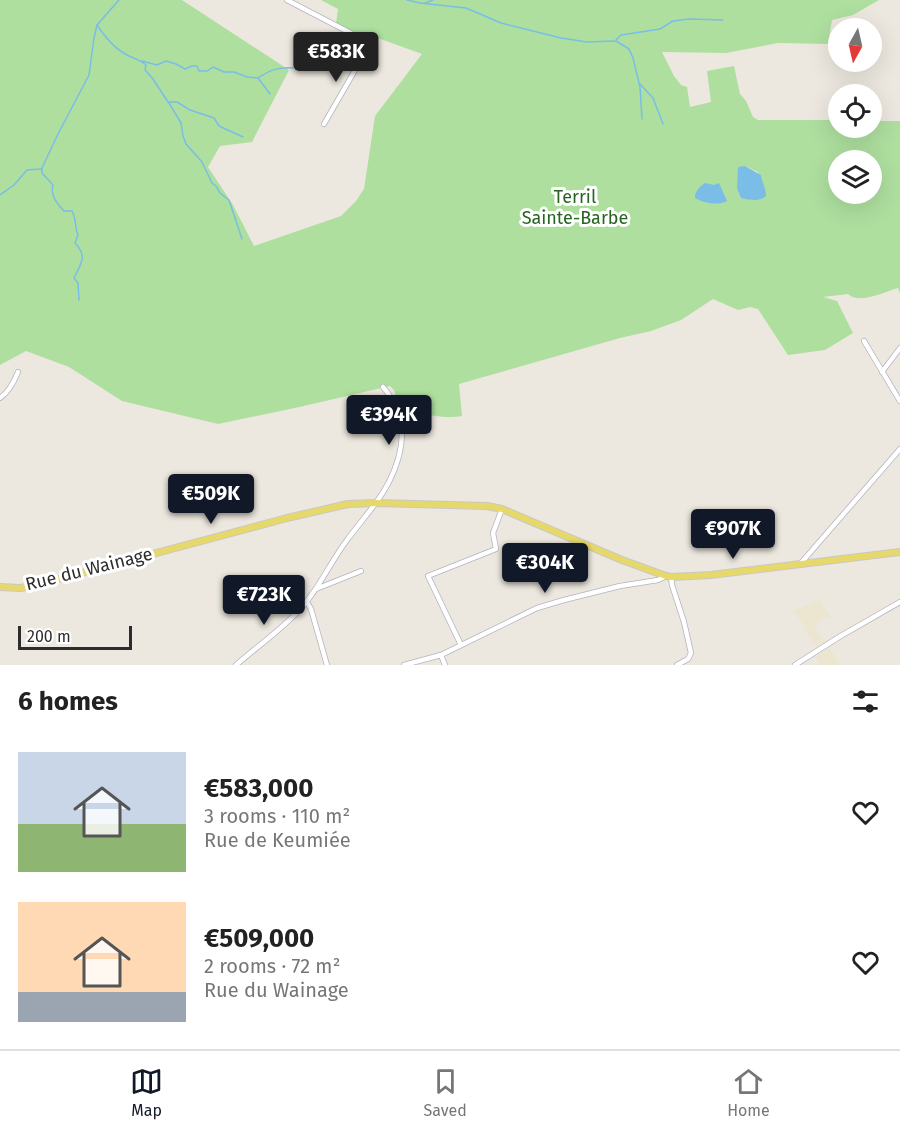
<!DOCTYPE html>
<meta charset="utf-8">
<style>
:root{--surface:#fff;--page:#f2f2f2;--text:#222;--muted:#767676;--line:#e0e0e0;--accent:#111827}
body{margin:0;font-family:"Fira Sans",sans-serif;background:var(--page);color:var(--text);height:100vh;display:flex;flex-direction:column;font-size:22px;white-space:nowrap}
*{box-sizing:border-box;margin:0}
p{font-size:20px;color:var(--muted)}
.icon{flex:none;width:33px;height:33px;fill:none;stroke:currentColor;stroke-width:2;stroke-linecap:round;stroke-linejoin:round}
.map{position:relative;height:665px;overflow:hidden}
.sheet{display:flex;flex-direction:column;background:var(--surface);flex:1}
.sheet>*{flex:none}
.needle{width:39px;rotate:188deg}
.fabs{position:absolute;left:828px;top:18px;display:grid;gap:12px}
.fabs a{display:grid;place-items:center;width:54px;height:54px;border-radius:50%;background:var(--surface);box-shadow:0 6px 24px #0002;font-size:30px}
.scale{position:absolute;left:18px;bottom:15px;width:114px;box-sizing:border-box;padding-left:6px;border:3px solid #2c2c2c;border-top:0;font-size:16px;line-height:21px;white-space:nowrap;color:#2c2c2c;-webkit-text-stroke:4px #fff;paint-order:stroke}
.price{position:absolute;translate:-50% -51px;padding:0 14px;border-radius:6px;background:var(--accent);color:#fff;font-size:20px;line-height:39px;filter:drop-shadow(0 2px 3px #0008)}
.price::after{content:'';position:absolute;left:50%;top:36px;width:18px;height:14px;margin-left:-9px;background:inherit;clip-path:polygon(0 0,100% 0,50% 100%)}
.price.selected{background:#222;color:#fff}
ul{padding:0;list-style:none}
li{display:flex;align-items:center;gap:18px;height:150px;padding:0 18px}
li span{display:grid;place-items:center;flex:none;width:168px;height:120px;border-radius:0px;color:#555}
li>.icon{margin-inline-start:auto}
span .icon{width:72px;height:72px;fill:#fffc;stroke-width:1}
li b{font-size:26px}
h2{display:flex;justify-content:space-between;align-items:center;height:72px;padding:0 18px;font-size:26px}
.dock{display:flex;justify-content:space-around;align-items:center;height:84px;border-top:2px solid var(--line);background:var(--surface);font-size:16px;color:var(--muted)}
.dock a{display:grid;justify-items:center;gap:3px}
.dock .selected{color:var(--accent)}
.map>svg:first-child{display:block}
.education{fill:#ece6d0}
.green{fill:#aedf9f;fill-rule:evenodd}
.water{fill:#7abde7}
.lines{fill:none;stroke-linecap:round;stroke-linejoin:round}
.stream{stroke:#7abde7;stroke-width:1.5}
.minor-casing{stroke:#b2b3be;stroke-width:6}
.major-casing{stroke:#c8c8c8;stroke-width:8}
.minor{stroke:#fff;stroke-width:4.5}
.major{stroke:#e7d969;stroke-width:6}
.labels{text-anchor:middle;stroke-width:6;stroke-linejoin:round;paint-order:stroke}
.park-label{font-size:18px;fill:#266420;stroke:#fff}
.street-label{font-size:18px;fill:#2c2c2c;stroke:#fff}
</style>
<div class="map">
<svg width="900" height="665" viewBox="0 0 900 665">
<rect width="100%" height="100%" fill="#ece8df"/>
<path class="education" d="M820 599 831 618 829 619 827 617 814 625 825 642 817 647 803 628 805 626 793 611Z
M830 648 840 665H820L815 657Z"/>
<path class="green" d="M0 0H182L289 70 252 142 220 146 208 167 233 205 254 246 341 216 356 201 364 189 375 116 422 54 378 38 369 40 336 23 338 9 321 0H879L853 15 832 20 828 44 778 43 726 53 662 52 674 76 681 85 687 87 690 107 711 102 707 71 734 66 740 94 746 101 753 117 758 120H838V128H872V121H900V293L898 288C884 292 859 305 848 294L823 297 837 301 853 333 825 350 788 355 758 309 750 307 738 310 713 299 681 320 651 331 620 338 459 384 462 416C443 420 421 412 401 412L394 390 390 386 295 408 218 424 122 401 69 367 26 351 0 365ZM838 160H872V194H838ZM745 166 758 172 762 183 755 200 741 198 737 189Z"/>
<path class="water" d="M745 166 761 175C762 182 766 189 766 196 759 202 749 200 741 198L737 189 738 167Z
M705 183 714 185 719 183 727 201C718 206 704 203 695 198 695 191 699 187 705 183Z"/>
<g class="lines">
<path class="stream" d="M407 0 420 3 466 8 501 23 561 38 587 42 615 41
M425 3 433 0
M97 25C105 37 116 50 129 56 136 59 140 60 146 65L145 70 153 79 168 102H177L190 110 214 118 219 126 243 137
M616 40 621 35 660 29 673 21 689 19 723 20
M616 41 629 49 633 58 640 87 642 119
M142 61 157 65 166 61 176 64 185 69 192 66H197L199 71H207L213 67 224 72H234L247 77 258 78 270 94
M258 78C270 70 278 67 293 68
M640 84 653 98 663 124
M169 103 181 123 183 136 186 144 202 162 212 183 216 186 220 193 229 200 242 239
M0 195 14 185 27 170 41 169
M79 300 78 283 74 278C81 263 88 257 75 243L78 235C74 225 77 220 72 211H64C57 203 50 196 53 185L42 173V168L58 134 89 75 94 38 97 25 119 0"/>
<g class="minor-casing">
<path id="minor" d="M287 0 364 40 369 46 324 124
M864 341 900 401
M882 372 900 348
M0 398C9 392 14 382 18 372
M801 563 900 449
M671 577 672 585 684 622 691 653 688 659 677 665
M316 589 361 571
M307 602 311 609 327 665
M461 645 428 576 496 549 493 533 502 509
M441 655 445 665
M236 665C258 646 290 623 307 601 322 582 332 560 347 540 356 528 366 516 375 504 394 479 410 441 397 410 394 402 389 394 383 387
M404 665 441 655 537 608 564 600 620 586 658 580 666 576
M795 665 839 637 900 602"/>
</g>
<g class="major-casing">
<path id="major" d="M0 587 20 588 33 586 287 518 348 504 377 503 487 506 502 509 622 560 666 576 671 577 711 575 900 552"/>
</g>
<use href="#minor" class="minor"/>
<use href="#major" class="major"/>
</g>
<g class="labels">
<g class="park-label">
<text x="575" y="203">Terril<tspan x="575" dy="21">Sainte-Barbe</tspan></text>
</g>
<g class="street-label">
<text transform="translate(89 569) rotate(-14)" y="6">Rue du Wainage</text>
</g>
</g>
</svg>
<div class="fabs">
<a><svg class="needle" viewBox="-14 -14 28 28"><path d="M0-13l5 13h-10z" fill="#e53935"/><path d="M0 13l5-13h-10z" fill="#767676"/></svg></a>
<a><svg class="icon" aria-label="locate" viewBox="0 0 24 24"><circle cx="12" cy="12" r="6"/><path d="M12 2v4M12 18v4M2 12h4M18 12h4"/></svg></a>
<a><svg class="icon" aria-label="layers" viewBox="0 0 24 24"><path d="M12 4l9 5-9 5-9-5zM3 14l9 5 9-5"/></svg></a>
</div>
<div class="scale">200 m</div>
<b class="price selected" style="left:336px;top:83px">€583K</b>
<b class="price" style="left:389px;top:446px">€394K</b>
<b class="price" style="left:211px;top:525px">€509K</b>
<b class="price" style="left:733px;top:560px">€907K</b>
<b class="price" style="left:545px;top:594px">€304K</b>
<b class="price" style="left:264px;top:626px">€723K</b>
</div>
<section class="sheet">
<h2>6 homes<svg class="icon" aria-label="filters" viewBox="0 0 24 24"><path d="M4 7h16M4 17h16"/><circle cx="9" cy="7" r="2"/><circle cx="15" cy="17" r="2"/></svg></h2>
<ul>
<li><span style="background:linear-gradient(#c9d6e8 60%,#8fb573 0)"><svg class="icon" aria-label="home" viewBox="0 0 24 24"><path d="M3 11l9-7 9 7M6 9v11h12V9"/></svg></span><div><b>€583,000</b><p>3 rooms · 110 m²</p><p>Rue de Keumiée</p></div><svg class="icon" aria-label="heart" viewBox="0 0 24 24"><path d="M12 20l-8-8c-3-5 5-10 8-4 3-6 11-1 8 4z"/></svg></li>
<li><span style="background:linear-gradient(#ffd9b3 75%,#9aa5b1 0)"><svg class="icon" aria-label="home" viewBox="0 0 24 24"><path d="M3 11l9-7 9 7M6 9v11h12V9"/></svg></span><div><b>€509,000</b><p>2 rooms · 72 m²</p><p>Rue du Wainage</p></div><svg class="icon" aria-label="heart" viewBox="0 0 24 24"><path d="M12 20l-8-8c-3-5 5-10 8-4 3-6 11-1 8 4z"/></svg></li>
</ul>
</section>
<nav class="dock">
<a class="selected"><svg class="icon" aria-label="map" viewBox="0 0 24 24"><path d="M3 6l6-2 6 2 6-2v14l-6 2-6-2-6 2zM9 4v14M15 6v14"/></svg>Map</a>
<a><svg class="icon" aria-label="saved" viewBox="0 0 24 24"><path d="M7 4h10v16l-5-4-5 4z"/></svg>Saved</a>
<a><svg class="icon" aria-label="home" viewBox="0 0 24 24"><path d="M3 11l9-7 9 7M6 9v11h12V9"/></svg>Home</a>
</nav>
